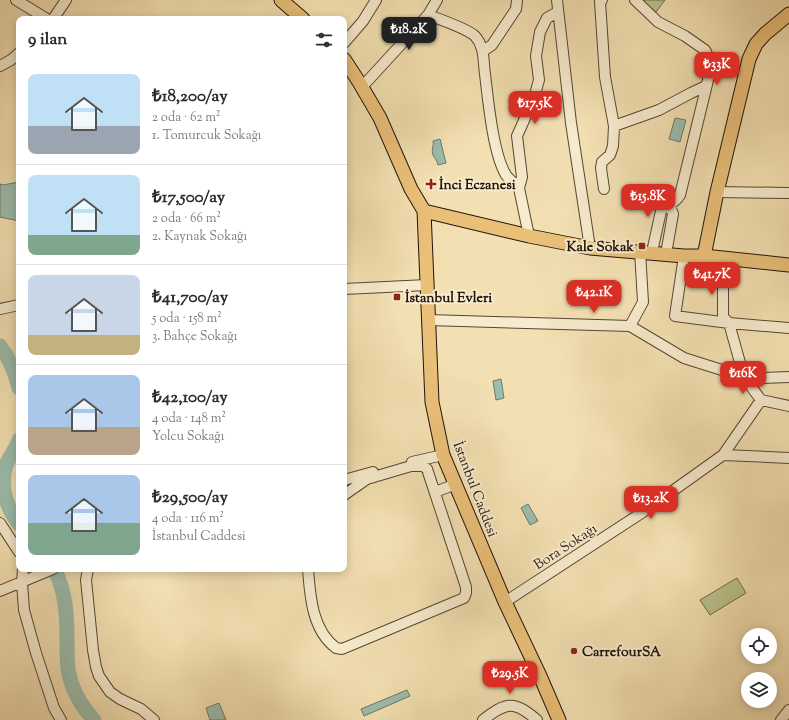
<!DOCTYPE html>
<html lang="tr">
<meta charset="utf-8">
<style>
:root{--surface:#fff;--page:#f2f2f3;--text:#2b2b33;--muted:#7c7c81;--line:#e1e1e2;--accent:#d93025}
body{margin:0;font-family:"Sorts Mill Goudy",serif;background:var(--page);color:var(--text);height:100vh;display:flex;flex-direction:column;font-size:15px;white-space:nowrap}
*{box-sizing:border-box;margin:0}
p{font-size:13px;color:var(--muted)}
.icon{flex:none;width:22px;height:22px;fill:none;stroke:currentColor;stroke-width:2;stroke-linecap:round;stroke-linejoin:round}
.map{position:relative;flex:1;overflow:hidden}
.details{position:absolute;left:16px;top:16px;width:331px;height:556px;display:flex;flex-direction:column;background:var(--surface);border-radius:8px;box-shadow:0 2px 10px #0003}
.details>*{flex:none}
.buttons{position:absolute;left:741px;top:628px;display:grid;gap:8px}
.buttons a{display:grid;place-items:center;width:36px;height:36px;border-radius:50%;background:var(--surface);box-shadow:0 2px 10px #0003;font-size:20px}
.price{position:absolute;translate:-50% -34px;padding:0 9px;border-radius:8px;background:var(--accent);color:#fff;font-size:13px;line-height:26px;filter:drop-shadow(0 1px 2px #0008)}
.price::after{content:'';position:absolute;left:50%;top:24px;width:12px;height:9px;margin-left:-6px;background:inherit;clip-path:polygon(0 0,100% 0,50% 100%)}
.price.current{background:#222;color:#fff}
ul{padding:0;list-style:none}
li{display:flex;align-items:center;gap:12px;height:100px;padding:0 12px}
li+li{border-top:1px solid var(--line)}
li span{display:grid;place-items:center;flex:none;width:112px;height:80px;border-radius:8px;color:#555}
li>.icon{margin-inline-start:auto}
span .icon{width:48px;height:48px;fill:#fffc;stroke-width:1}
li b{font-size:17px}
h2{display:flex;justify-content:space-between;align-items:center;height:48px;padding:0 12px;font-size:17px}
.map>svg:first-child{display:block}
.green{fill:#bbc28c;stroke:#6f6a4b}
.water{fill:#9bbdac;stroke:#6b796b}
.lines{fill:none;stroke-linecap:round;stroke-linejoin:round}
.river{stroke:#9bbdac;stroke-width:15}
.minor-casing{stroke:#574634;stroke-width:12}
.major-casing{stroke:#23130a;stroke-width:15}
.minor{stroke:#f7ebcd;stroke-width:10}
.major{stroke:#eac079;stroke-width:13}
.poi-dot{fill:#8f2418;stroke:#f7ebcd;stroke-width:1.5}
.labels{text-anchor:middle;stroke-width:4;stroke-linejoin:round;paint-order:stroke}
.poi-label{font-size:14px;font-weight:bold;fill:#23130a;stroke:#f7ebcd;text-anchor:start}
.street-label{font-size:14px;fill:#23130a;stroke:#f7ebcd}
</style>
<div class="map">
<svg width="789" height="720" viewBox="0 0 789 720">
<rect width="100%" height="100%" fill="#f3e0b2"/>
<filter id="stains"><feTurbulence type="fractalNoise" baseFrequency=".005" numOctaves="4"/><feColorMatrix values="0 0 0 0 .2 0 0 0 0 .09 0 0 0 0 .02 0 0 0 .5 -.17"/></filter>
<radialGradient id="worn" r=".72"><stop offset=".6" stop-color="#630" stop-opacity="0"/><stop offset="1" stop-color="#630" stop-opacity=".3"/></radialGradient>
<path class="green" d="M640 0H665L656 12Z
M737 578 746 593 710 615 700 600Z"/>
<path class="water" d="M675 118 686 120 680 142 669 139Z
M440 139 446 163 438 165C437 160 435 159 433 155 431 150 434 146 433 141Z
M19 182V221L0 217V184L3 185Z
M501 379 504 398 496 400 493 381Z
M528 504 538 521 530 525 521 508Z
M407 690 410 696 364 716 361 709Z
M219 703 226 720H210L206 708Z"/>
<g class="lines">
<path class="river" d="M0 346C10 359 15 372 19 388
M19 440C16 449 10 456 6 465 0 486 6 507 19 524
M54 569C66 591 67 616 67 641 67 650 67 659 68 669 71 688 81 706 94 720"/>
<g class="minor-casing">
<path id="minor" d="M16 0 47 19
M557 0 571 123 590 248
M602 0 600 2 605 77 614 126 613 146 610 155 602 162 601 168 604 189
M635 0 658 22 685 36 705 50 710 60V72L680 195C673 206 668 203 661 211L652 252
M428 15C439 19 466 28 475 36 485 47 483 61 485 74 488 99 493 154 506 175 509 179 515 184 519 188
M53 19 66 0
M344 43 363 21 376 0
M483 51 492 45 516 9 517 0
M0 66 11 60 19 53
M362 87 428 15 437 0
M614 126 659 110 691 93 706 86
M717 192 789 193
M529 236 519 188 522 177 517 136 534 98 539 80 536 56 540 32 547 18 558 12
M666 254 673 214 670 206
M684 256 675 316 729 323 789 328
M723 258V317L729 323
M344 289 427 285
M0 309 19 305
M428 320 630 326 684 358 744 377 760 378 789 377
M729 323 744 377 761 400 789 406
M630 326 643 302 640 251
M723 455 789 458
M412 462 443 455
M344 480 373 472
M435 492 456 484
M0 523 19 552
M23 569 22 583 24 610 36 653 54 708 61 720
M88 569 86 580 93 650 96 667 99 676 110 692 120 699 141 709 154 720
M308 569C310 596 312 630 336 648L342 649 464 598 466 593V587L427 469 423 466H411L367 479 344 495
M0 591 53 569
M505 602 646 510 723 455 761 400
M483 720C506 702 514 700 537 720
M781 720 789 710"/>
</g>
<g class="major-casing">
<path id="major" d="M281 0 303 19
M344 59 359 82 380 118 411 189 424 211 432 402 443 455 505 602 540 676 559 720
M424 211 529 236 590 248 684 256H704L789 265
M704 256 717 192 749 59 756 44 765 34 789 14"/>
</g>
<use href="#minor" class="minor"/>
<use href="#major" class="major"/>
</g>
<g class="poi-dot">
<path d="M429 178h4v4h4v4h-4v4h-4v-4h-4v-4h4z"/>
<rect x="638" y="242" width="8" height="8" rx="2"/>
<rect x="393" y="293" width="8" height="8" rx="2"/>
<circle cx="574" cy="651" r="4"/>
</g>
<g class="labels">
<g class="poi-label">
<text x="439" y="189">İnci Eczanesi</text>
<text x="634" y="251" text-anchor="end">Kale Sokak</text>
<text x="405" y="302">İstanbul Evleri</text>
<text x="582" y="656">CarrefourSA</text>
</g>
<g class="street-label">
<text transform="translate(476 489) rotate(69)" y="5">İstanbul Caddesi</text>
<text transform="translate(565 546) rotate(-33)" y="5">Bora Sokağı</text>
</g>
</g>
<rect width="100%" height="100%" filter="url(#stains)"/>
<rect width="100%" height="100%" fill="url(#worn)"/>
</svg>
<div class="buttons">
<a><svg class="icon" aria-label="locate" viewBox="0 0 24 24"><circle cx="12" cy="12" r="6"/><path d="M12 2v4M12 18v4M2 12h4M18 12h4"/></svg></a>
<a><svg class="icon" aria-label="layers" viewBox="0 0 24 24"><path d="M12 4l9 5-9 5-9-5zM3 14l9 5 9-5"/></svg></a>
</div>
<b class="price current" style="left:409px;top:51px">₺18.2K</b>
<b class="price" style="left:717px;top:86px">₺33K</b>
<b class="price" style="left:535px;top:125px">₺17.5K</b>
<b class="price" style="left:648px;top:218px">₺15.8K</b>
<b class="price" style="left:712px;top:296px">₺41.7K</b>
<b class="price" style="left:594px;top:314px">₺42.1K</b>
<b class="price" style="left:743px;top:395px">₺16K</b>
<b class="price" style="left:651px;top:520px">₺13.2K</b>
<b class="price" style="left:510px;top:695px">₺29.5K</b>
<section class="details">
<h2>9 ilan<svg class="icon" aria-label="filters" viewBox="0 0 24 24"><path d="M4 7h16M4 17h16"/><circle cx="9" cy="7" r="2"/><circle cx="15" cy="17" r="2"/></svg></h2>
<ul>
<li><span style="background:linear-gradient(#bfe0f5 65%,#9aa5b1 0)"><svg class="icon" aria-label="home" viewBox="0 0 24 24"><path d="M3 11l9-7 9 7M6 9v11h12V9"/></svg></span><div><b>₺18,200/ay</b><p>2 oda · 62 m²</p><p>1. Tomurcuk Sokağı</p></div></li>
<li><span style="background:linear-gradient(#bfe0f5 75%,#7fa58c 0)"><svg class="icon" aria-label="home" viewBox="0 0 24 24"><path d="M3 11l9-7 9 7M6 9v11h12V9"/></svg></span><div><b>₺17,500/ay</b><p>2 oda · 66 m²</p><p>2. Kaynak Sokağı</p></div></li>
<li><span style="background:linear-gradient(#c9d6e8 75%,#c2b280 0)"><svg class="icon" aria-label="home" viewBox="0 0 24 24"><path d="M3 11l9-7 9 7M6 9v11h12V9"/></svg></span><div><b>₺41,700/ay</b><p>5 oda · 158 m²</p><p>3. Bahçe Sokağı</p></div></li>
<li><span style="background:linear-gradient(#a9c7e8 65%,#b9a48a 0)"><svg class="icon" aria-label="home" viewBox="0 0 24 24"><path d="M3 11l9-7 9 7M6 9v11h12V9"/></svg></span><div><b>₺42,100/ay</b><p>4 oda · 148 m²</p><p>Yolcu Sokağı</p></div></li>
<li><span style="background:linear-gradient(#a9c7e8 60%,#7fa58c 0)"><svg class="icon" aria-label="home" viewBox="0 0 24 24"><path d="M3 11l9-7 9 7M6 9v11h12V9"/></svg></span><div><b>₺29,500/ay</b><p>4 oda · 116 m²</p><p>İstanbul Caddesi</p></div></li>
</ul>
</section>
</div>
